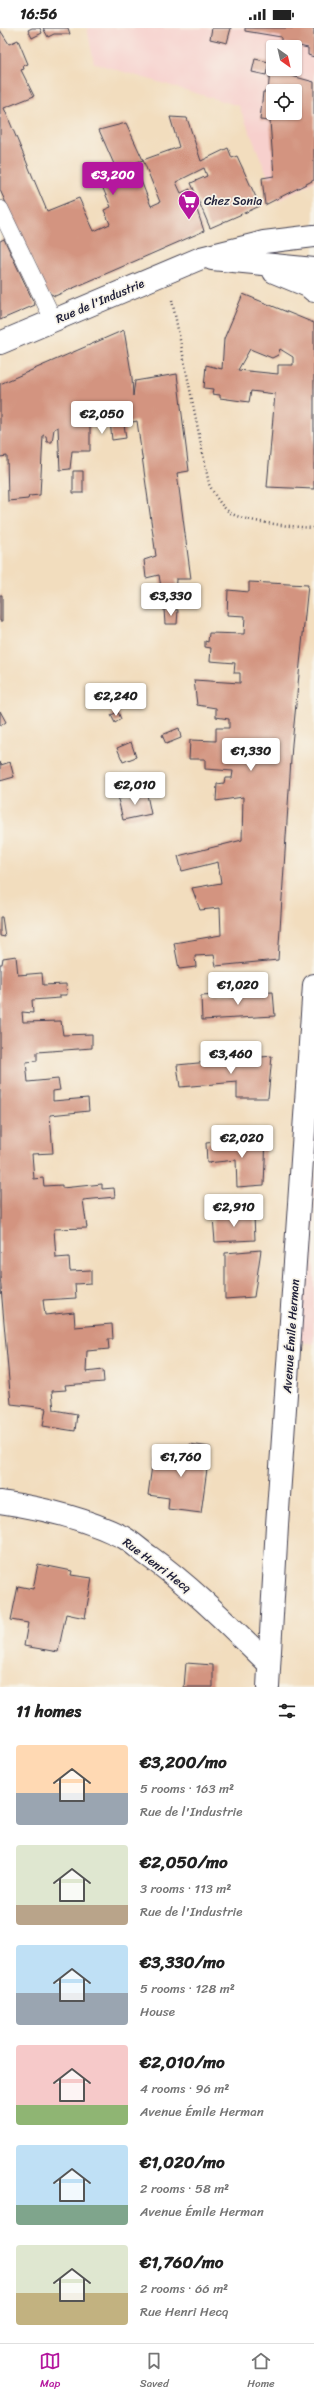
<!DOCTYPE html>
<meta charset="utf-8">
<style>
:root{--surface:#fff;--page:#f6f6f6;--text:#222;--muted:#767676;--line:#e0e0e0;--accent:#b5179e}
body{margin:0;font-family:Sriracha,sans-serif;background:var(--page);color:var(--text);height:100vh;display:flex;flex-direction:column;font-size:15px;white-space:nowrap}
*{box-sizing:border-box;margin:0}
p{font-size:13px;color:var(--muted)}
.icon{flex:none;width:22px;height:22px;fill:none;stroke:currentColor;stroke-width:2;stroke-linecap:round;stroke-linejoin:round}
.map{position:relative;height:1659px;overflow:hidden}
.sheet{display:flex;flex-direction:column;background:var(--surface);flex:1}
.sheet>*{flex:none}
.needle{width:26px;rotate:146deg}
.buttons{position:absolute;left:266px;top:12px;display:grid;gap:8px}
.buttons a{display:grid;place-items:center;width:36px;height:36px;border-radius:4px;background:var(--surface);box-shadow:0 1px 3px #0004;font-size:20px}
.price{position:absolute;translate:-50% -34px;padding:0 9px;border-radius:4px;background:#fff;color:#222;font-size:13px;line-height:26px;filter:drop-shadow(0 1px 2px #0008)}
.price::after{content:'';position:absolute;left:50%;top:24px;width:12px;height:9px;margin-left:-6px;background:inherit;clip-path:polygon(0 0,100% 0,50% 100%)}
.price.current{background:var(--accent);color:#fff}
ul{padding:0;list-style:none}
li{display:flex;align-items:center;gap:12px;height:100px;padding:0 16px}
li span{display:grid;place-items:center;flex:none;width:112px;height:80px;border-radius:4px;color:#555}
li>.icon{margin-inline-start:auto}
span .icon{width:48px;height:48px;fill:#fffc;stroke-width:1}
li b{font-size:17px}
h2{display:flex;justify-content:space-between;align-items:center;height:48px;padding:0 16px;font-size:17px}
.status{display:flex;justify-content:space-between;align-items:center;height:28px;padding:0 20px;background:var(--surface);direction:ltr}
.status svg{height:11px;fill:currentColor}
.menu{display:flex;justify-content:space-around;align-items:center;height:56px;border-top:1px solid var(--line);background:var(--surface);font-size:11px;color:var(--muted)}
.menu a{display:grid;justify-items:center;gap:2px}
.menu .current{color:var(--accent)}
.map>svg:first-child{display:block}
.built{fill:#f7d0cd;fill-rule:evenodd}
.building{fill:#d39480;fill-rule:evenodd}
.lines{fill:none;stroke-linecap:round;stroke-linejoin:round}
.service-casing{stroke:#413e4f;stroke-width:18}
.minor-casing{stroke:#413e4f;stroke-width:24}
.tertiary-casing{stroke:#413e4f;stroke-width:24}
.primary-casing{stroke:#413e4f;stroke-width:24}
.path{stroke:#413e4f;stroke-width:2.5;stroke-dasharray:1 3;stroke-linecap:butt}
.service{stroke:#fff;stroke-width:17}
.minor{stroke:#fff;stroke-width:22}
.tertiary{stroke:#fff;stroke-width:22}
.primary{stroke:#fff;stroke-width:22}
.labels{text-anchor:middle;stroke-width:3.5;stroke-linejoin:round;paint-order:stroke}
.poi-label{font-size:12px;fill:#22223b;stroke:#f7f3e8;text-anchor:start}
.street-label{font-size:12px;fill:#22223b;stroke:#f7f3e8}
</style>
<div class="status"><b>16:56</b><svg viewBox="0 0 49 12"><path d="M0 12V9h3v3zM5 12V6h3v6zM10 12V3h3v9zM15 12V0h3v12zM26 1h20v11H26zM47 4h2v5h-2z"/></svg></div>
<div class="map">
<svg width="314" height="1659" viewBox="0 0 314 1659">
<rect width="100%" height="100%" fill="#f7f3e8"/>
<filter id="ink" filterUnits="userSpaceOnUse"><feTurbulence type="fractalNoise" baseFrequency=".025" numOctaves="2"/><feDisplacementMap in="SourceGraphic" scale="8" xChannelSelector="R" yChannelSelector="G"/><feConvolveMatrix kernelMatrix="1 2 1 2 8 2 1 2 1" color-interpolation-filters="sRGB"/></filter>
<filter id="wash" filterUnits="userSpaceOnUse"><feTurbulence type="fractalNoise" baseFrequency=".012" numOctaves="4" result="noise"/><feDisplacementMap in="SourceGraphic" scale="16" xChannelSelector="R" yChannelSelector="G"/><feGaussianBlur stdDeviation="0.9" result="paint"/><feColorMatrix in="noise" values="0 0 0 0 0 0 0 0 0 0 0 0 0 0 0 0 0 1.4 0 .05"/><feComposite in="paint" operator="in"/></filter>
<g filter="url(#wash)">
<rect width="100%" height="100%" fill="#f2ddbe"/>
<path class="built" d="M87 0H314V154L278 173 239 78 94 35ZM273 19H295V41H273ZM273 63H295V85H273Z
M314 1026V1316L290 1313Z"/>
<g id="blocks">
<path class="building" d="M32 0H40L42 5 32 10 28 2Z
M43 0H68L70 6H54L48 9Z
M212 0H231L227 15 210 11Z
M245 0H314V29L308 27V20L281 14V9L245 3Z
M0 2 9 16 18 12 28 36 23 38 24 41 21 42 34 68 4 80 47 183 79 170 94 203 110 196 104 182 111 179 98 149 117 143 99 102 126 95 143 132 179 119 170 89 187 90 201 133 228 120 232 130 237 128 260 178 210 200 191 155 207 148 204 140 176 154 181 165 190 161 204 203 55 268 47 264 0 162ZM143 132 160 174 151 178 134 135Z
M255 31 269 34 266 47 252 44Z
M270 42 314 54V152L265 177 262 150 274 148 270 93 260 92 263 64H268ZM273 63H295V85H273Z
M4 211 35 277 0 292V213Z
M243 266 314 295V461L267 459 275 366 251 363 249 374 220 370V367L212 366 213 361 204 360 206 337 222 341 224 311ZM250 321 272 330 278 327 280 321 293 329V337H278V346L238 342Z
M124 302 132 350 133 368 135 353 177 346 189 443 177 445 191 551H176L175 572H163L159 547 146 550 144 532 156 528 137 393 124 396 126 410 112 412 110 393 103 395V388L95 389V386H90V423H72L70 441 60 442 58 399 54 401 52 414H47L46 408 43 407 40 467 29 468 28 471 8 473 7 428 0 429V356Z
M73 443H83V465H73Z
M249 554 308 557 292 716 278 932 216 938 214 927 195 928 196 939 179 941 174 915 221 907 220 880 200 882 192 860 221 855 218 834 182 843 178 828 242 812 243 769 216 773 217 756 224 755 225 750H232L233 743 205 741V731H189L190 712 216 713V700H229V691L216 689V680L197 677 194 652 240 655V645H234L235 635 210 633 211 620 205 619V613L208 614 209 605 244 606 245 588 227 587 228 562 249 564Z
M0 567H2V593H0Z
M164 581 178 582 177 596H165Z
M0 683 6 694 0 698Z
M118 684 121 691 115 695 111 687Z
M179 700 181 710 166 716 162 707Z
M131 714 136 729 123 734 117 720Z
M0 734 1 737 10 734 14 749 0 753Z
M146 762 151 786 123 792 118 771Z
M0 889H2L5 909 0 908Z
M16 928 18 947 42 945 43 957 66 956 67 967H60V970L32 972 33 985 22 984 23 994 61 993 63 1007 92 1006V1020L37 1024V1033L26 1034 28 1054 58 1051 60 1062 53 1063V1073L88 1070 89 1083 50 1087 53 1125 32 1126 34 1151 43 1150 44 1158 62 1157V1160L102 1156V1161L114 1160 115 1169 83 1172 87 1200 54 1201 56 1230 69 1229 70 1243 91 1242V1255L75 1256 76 1270 43 1272 45 1287 74 1284 75 1299 112 1296 113 1311H108L109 1321 87 1323 86 1344 103 1342 104 1354 65 1357 66 1362 52 1363 54 1382 77 1386 75 1403 43 1398 46 1380 11 1376 0 1248V936H2L3 930Z
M273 964 275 988 202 992 201 968Z
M272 1028 268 1070H237V1054L180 1059 177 1037Z
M266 1109 264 1157 237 1159 236 1132 207 1135 206 1115Z
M254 1187 255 1212 215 1214 213 1189Z
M261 1222 254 1269 225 1271V1225Z
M190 1416 210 1419 201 1485 168 1481 169 1470 148 1467 154 1423 189 1427Z
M38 1536 72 1543 71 1547 92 1550 85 1590 66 1586 58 1624 24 1618 28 1595 11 1592 18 1558 33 1561Z
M186 1635 213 1637V1659H184Z"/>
</g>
</g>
<g filter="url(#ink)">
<use href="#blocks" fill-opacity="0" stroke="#413e4f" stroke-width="1"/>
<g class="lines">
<g class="service-casing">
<path id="service" d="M0 181 54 293"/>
</g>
<g class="minor-casing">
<path id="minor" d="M0 1474C43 1480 84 1490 123 1509 132 1514 141 1523 150 1529 193 1560 230 1598 268 1635"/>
</g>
<g class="tertiary-casing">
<path id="tertiary" d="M212 231 314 241
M274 244 308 258 314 263
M0 315 201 230 264 214 314 208"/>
</g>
<g class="primary-casing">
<path id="primary" d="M268 1659 277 1497 314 957"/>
</g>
<path class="path" d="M172 272 209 456C214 466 220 477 229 484 242 494 296 499 314 500"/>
<use href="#service" class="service"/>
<use href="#minor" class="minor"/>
<use href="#tertiary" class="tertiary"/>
<use href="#primary" class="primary"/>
</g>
</g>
<defs>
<g id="supermarket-pin" transform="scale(1.15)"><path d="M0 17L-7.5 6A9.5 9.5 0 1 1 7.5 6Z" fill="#b5179e" stroke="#f7f3e8"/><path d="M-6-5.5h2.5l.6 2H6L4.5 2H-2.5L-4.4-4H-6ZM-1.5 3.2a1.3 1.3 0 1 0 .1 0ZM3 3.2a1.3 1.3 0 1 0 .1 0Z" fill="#fff"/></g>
</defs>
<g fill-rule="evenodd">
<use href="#supermarket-pin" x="189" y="173"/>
</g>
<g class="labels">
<g class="poi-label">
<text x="204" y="177">Chez Sonia</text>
</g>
<g class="street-label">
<text transform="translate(100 273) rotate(-23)" y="4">Rue de l'Industrie</text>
<text transform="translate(291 1308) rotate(-86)" y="4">Avenue Émile Herman</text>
<text transform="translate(157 1537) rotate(37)" y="4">Rue Henri Hecq</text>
</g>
</g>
</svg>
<div class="buttons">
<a><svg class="needle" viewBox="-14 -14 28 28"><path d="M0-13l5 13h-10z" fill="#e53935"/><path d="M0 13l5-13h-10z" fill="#767676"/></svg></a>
<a><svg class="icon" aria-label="locate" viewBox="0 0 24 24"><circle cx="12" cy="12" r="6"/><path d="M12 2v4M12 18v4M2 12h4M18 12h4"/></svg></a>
</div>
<b class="price current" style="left:113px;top:168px">€3,200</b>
<b class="price" style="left:102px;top:407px">€2,050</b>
<b class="price" style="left:171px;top:589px">€3,330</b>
<b class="price" style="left:116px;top:689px">€2,240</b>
<b class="price" style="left:251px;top:744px">€1,330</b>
<b class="price" style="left:135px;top:778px">€2,010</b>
<b class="price" style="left:238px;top:978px">€1,020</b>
<b class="price" style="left:231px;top:1047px">€3,460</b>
<b class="price" style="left:242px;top:1131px">€2,020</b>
<b class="price" style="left:234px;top:1200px">€2,910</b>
<b class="price" style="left:181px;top:1450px">€1,760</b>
</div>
<section class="sheet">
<h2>11 homes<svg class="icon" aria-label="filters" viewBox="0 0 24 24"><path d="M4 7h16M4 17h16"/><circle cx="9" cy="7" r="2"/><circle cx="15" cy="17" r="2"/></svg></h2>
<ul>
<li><span style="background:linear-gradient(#ffd9b3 60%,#9aa5b1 0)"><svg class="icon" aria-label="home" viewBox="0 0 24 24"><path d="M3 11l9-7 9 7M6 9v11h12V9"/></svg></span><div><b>€3,200/mo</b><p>5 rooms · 163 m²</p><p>Rue de l'Industrie</p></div></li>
<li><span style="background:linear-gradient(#dfe7d0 75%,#b9a48a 0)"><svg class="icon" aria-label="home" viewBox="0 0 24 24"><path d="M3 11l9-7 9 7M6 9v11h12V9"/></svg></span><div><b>€2,050/mo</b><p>3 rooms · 113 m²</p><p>Rue de l'Industrie</p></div></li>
<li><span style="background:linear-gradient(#bfe0f5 60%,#9aa5b1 0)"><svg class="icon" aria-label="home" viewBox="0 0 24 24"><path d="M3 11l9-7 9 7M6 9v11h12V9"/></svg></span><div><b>€3,330/mo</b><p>5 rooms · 128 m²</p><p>House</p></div></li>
<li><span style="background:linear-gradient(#f6c9c9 75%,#8fb573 0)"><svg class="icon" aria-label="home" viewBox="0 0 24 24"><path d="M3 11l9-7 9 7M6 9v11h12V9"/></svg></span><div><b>€2,010/mo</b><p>4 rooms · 96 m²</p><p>Avenue Émile Herman</p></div></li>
<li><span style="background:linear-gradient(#bfe0f5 75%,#7fa58c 0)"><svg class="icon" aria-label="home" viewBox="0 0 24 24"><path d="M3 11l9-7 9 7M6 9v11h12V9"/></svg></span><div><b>€1,020/mo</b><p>2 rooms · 58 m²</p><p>Avenue Émile Herman</p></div></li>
<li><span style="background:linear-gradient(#dfe7d0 60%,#c2b280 0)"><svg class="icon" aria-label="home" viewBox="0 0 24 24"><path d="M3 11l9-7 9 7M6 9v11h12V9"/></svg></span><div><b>€1,760/mo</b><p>2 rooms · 66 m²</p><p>Rue Henri Hecq</p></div></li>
</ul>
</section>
<nav class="menu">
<a class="current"><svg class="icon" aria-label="map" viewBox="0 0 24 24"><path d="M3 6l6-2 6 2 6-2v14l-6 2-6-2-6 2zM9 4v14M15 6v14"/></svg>Map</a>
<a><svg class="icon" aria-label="saved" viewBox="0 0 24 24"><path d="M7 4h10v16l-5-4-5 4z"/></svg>Saved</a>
<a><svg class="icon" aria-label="home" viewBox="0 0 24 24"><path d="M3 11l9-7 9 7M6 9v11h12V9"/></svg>Home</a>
</nav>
